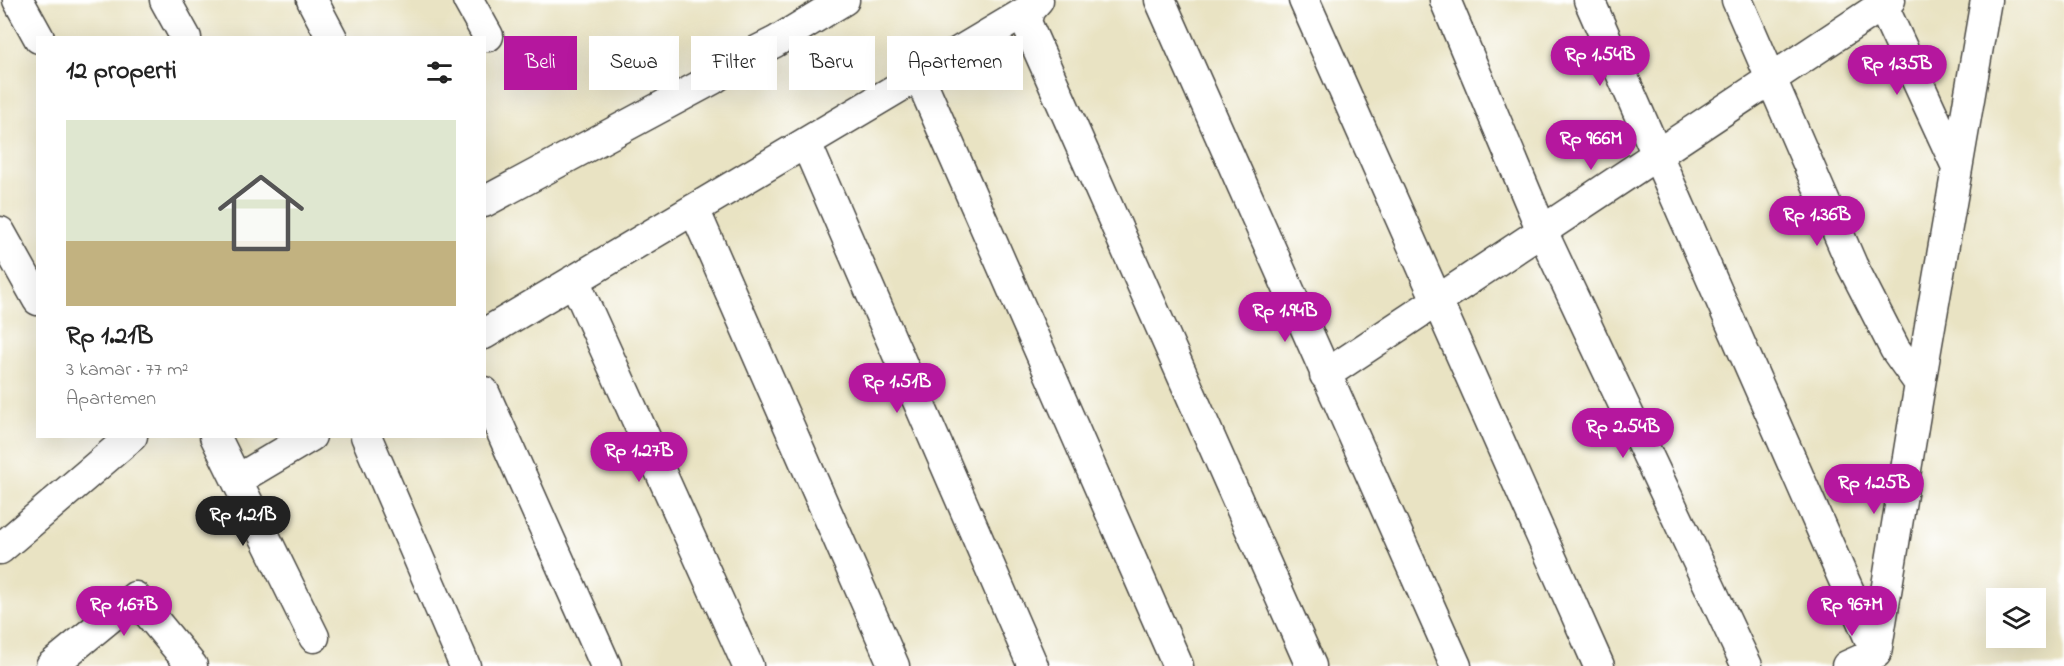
<!DOCTYPE html>
<html lang="id">
<meta charset="utf-8">
<style>
:root{--surface:#fff;--page:#f6f6f6;--text:#222;--muted:#767676;--accent:#b5179e}
body{margin:0;font-family:"Indie Flower",sans-serif;background:var(--page);color:var(--text);height:100vh;display:flex;flex-direction:column;font-size:22px;white-space:nowrap}
*{box-sizing:border-box;margin:0}
p{font-size:20px;color:var(--muted)}
.icon{flex:none;width:33px;height:33px;fill:none;stroke:currentColor;stroke-width:2;stroke-linecap:round;stroke-linejoin:round}
.map{position:relative;flex:1;overflow:hidden}
.details{position:absolute;left:36px;top:36px;width:450px;height:402px;display:flex;flex-direction:column;background:var(--surface);border-radius:0px;box-shadow:0 6px 24px #0002}
.details>*{flex:none}
.hud{position:absolute;left:504px;top:36px;width:570px;height:54px;display:flex;gap:12px}
.fabs{position:absolute;left:1986px;top:588px;display:grid;gap:12px}
.fabs a{display:grid;place-items:center;width:60px;height:60px;border-radius:0px;background:var(--surface);box-shadow:0 6px 24px #0002;font-size:30px}
.price{position:absolute;translate:-50% -51px;padding:0 14px;border-radius:21px;background:var(--accent);color:#fff;font-size:20px;line-height:39px;filter:drop-shadow(0 2px 3px #0008)}
.price::after{content:'';position:absolute;left:50%;top:36px;width:18px;height:14px;margin-left:-9px;background:inherit;clip-path:polygon(0 0,100% 0,50% 100%)}
.price.current{background:#222;color:#fff}
ul{padding:0;list-style:none}
li{display:grid;align-content:center;gap:12px;height:318px;padding:0 30px}
li span{display:grid;place-items:center;height:186px;border-radius:0px;color:#555}
li>.icon{margin-inline-start:auto}
span .icon{width:108px;height:108px;fill:#fffc;stroke-width:1}
li b{font-size:26px}
h2{display:flex;justify-content:space-between;align-items:center;height:72px;padding:0 30px;font-size:26px}
.pill{padding:0 21px;border-radius:0px;background:var(--surface);box-shadow:0 6px 24px #0002;font-size:21px;line-height:54px}
.pill.current{background:var(--accent);color:#fff}
.map>svg:first-child{display:block}
.lines{fill:none;stroke-linecap:round;stroke-linejoin:round}
.street-casing{stroke:#484742;stroke-width:33}
.street{stroke:#fff;stroke-width:30}
</style>
<div class="map">
<svg width="2064" height="666" viewBox="0 0 2064 666">
<rect width="100%" height="100%" fill="#fff"/>
<filter id="ink" filterUnits="userSpaceOnUse"><feTurbulence type="fractalNoise" baseFrequency=".0167" numOctaves="2"/><feDisplacementMap in="SourceGraphic" scale="12" xChannelSelector="R" yChannelSelector="G"/><feConvolveMatrix kernelMatrix="1 2 1 2 8 2 1 2 1" color-interpolation-filters="sRGB"/></filter>
<filter id="wash" filterUnits="userSpaceOnUse"><feTurbulence type="fractalNoise" baseFrequency=".008" numOctaves="4" result="noise"/><feDisplacementMap in="SourceGraphic" scale="24" xChannelSelector="R" yChannelSelector="G"/><feGaussianBlur stdDeviation="1.35" result="paint"/><feColorMatrix in="noise" values="0 0 0 0 0 0 0 0 0 0 0 0 0 0 0 0 0 1.4 0 .05"/><feComposite in="paint" operator="in"/></filter>
<g filter="url(#wash)">
<rect width="100%" height="100%" fill="#e9e3c3"/>
</g>
<g filter="url(#ink)">
<g class="lines">
<g class="street-casing">
<path id="street" d="M18 0 39 38
M165 0 186 38
M312 0 332 38
M468 0 488 36
M1038 0 1029 10 1026 22 1311 666
M1160 0 1456 666
M1304 0 1599 666
M1445 0 1542 231 1747 666
M1589 0 1876 653
M1737 0 1852 265 1895 349 1920 384
M1880 0 1957 167
M919 76 1178 666
M806 143 1033 666
M484 202 713 79 745 57 775 42 844 0
M694 209 894 666
M0 232 38 300
M574 280 748 666
M484 334 1029 10
M1325 375 1890 0
M484 392 606 666
M215 436 314 637
M366 436 465 666
M237 480 311 436
M0 549 132 436
M1876 653 1920 384 1986 0
M51 666 135 597 192 666
M1847 666 1876 653"/>
</g>
<use href="#street" class="street"/>
</g>
</g>
</svg>
<div class="fabs">
<a><svg class="icon" aria-label="layers" viewBox="0 0 24 24"><path d="M12 4l9 5-9 5-9-5zM3 14l9 5 9-5"/></svg></a>
</div>
<b class="price" style="left:1600px;top:87px">Rp 1.54B</b>
<b class="price" style="left:1897px;top:96px">Rp 1.35B</b>
<b class="price" style="left:1591px;top:171px">Rp 966M</b>
<b class="price" style="left:1817px;top:247px">Rp 1.36B</b>
<b class="price" style="left:1285px;top:343px">Rp 1.94B</b>
<b class="price" style="left:897px;top:414px">Rp 1.51B</b>
<b class="price" style="left:1623px;top:459px">Rp 2.54B</b>
<b class="price" style="left:639px;top:483px">Rp 1.27B</b>
<b class="price" style="left:1874px;top:515px">Rp 1.25B</b>
<b class="price current" style="left:243px;top:547px">Rp 1.21B</b>
<b class="price" style="left:124px;top:637px">Rp 1.67B</b>
<b class="price" style="left:1852px;top:637px">Rp 967M</b>
<div class="hud">
<a class="pill current">Beli</a>
<a class="pill">Sewa</a>
<a class="pill">Filter</a>
<a class="pill">Baru</a>
<a class="pill">Apartemen</a>
</div>
<section class="details">
<h2>12 properti<svg class="icon" aria-label="filters" viewBox="0 0 24 24"><path d="M4 7h16M4 17h16"/><circle cx="9" cy="7" r="2"/><circle cx="15" cy="17" r="2"/></svg></h2>
<ul>
<li><span style="background:linear-gradient(#dfe7d0 65%,#c2b280 0)"><svg class="icon" aria-label="home" viewBox="0 0 24 24"><path d="M3 11l9-7 9 7M6 9v11h12V9"/></svg></span><div><b>Rp 1.21B</b><p>3 kamar · 77 m²</p><p>Apartemen</p></div></li>
</ul>
</section>
</div>
